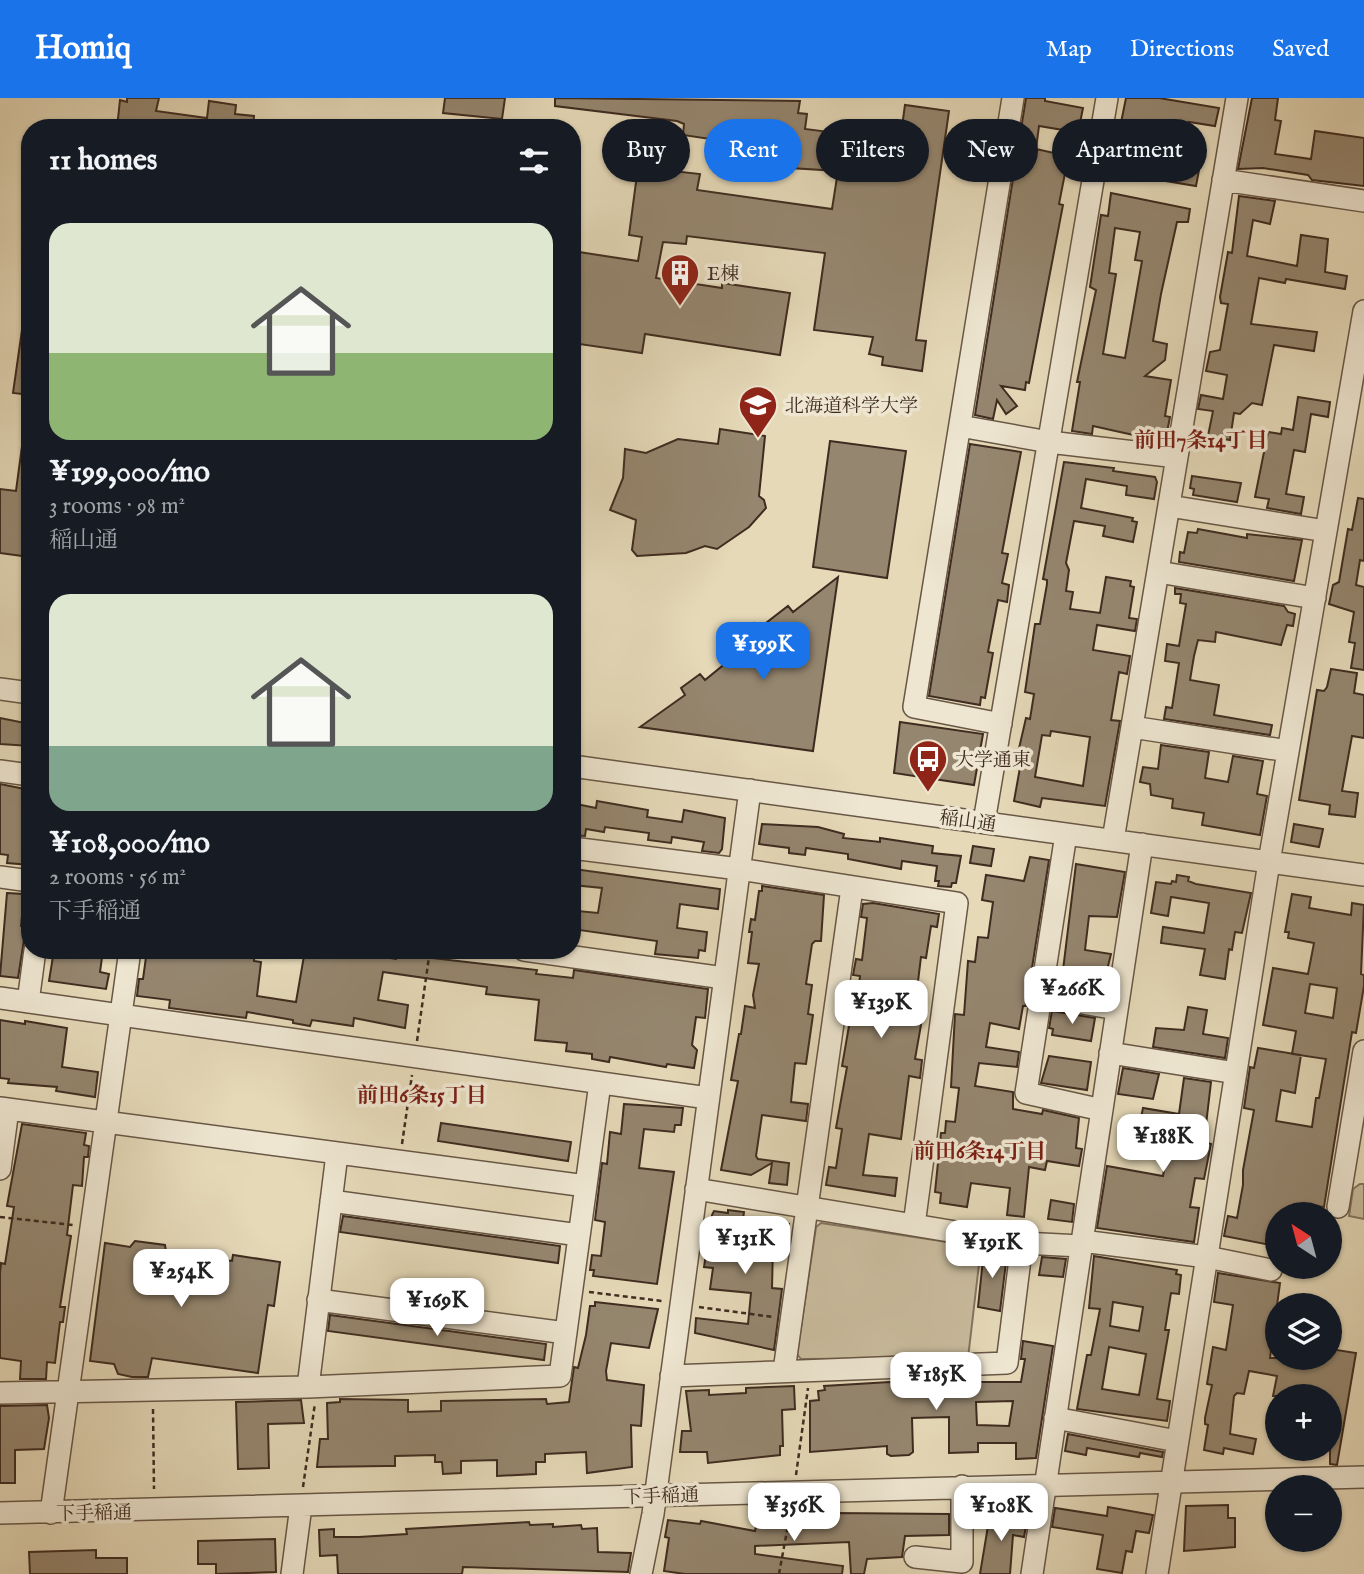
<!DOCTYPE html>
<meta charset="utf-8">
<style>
:root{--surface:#171b24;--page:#20242c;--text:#f1f3f6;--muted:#9ea1a6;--accent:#1a73e8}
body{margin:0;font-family:"IM FELL English","Noto Serif JP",serif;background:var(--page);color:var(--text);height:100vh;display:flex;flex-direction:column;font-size:26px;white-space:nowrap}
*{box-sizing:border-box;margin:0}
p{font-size:23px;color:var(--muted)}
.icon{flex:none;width:38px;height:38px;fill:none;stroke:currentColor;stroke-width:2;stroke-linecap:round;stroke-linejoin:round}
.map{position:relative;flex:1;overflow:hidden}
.sheet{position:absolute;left:21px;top:21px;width:560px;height:840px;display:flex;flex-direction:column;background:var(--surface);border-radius:28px;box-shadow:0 2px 5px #0004}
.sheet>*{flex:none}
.hud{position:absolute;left:602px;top:21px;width:656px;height:63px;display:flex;gap:14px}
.needle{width:46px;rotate:324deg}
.buttons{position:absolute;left:1265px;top:1104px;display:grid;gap:14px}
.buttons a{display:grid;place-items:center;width:77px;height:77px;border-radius:50%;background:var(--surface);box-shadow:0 2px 5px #0004;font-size:35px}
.price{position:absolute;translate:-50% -60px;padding:0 16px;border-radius:14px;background:#fff;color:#222;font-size:23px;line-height:46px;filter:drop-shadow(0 2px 4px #0008)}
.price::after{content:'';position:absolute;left:50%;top:42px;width:21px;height:16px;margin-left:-10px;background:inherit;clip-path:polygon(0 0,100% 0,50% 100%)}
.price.active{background:var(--accent);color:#fff}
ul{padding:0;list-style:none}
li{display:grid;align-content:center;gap:14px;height:371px;padding:0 28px}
li span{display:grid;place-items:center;height:217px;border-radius:21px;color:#555}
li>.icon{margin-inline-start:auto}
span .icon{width:126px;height:126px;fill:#fffc;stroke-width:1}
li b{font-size:30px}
h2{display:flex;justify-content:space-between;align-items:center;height:84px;padding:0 28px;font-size:30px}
.chip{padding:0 24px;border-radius:32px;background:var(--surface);box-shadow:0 2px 5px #0004;font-size:24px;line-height:63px}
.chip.active{background:var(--accent);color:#fff}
header{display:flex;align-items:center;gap:42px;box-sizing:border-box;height:98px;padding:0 35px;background:var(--accent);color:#fff}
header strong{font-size:33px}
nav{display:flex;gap:38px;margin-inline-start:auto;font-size:24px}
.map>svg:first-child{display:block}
.green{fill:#c9bc9e;stroke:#84745f;stroke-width:2}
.building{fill:#95866f;stroke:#3f2c20;stroke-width:2;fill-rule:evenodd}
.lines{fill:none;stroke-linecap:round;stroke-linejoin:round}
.minor-casing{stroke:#685746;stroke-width:24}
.path{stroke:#3f2c20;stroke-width:2.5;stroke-dasharray:5 3.5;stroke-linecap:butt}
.minor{stroke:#eee6d1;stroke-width:21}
.labels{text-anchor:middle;stroke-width:7;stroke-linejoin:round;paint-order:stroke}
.poi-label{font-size:19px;fill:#3f2c20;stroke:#eee6d1;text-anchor:start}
.street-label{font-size:19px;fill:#3f2c20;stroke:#eee6d1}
.neighbourhood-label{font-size:21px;font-weight:bold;fill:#7a1f14;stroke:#eee6d1}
</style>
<header>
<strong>Homiq</strong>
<nav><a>Map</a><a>Directions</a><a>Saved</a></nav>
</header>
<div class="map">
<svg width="1364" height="1476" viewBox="0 0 1364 1476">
<rect width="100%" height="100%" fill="#e5d9b8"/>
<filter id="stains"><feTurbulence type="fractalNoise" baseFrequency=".00286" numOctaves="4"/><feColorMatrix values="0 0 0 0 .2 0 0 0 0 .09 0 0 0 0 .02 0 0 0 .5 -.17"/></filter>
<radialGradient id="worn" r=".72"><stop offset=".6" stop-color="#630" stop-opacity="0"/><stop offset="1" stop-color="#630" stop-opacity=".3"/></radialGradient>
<path class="green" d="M1360 1086H1364V1121L1349 1118 1353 1091Z
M821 1125 981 1149 968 1260 801 1261 797 1256 816 1129Z"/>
<path class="building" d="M127 0H159L156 13 207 20 209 3 236 7 235 16 254 18 253 30H117L120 2 127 4Z
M445 0H505L502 21 443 15Z
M555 0 800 3 798 15 807 16 805 31 900 43 905 7 949 13 916 242 926 243 922 273 882 267 883 259 869 256 873 239 814 232 825 155 687 138 686 146 663 144 656 180 722 190V185L790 195 780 257 645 236 642 255 572 245V153L638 163 642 139 629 137 638 69 700 76 697 92 832 111 838 73 790 70 792 53 683 37 684 26 677 23 555 8Z
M1026 0H1045V3L1083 10 1079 30H1076L1075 34 1039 28 1036 51 1063 57 1062 64 1067 65 1059 106 1063 107 1029 285 1026 284 1025 292 1001 288 1017 308 1006 316 997 302 993 321 975 317Z
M1126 0H1159L1219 10 1215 28 1189 24 1184 69 1199 72 1196 88 1111 74Z
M1252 0H1278L1275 22 1281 23 1275 56 1311 61 1315 33 1364 40V88L1312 82 1308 77 1263 70 1238 71Z
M1111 95 1190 111 1188 124H1177L1161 196 1153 243 1167 246 1165 262 1145 278 1171 282 1165 318 1170 319 1165 344 1093 328 1092 336 1072 333 1080 284H1077L1096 192 1090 189 1101 117 1108 118ZM1115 130 1140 134 1135 162 1142 163 1125 260 1103 256 1116 176 1109 175Z
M1239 98 1275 103 1270 126 1253 122 1247 158 1297 168 1301 137 1328 141 1325 174 1347 178 1345 191 1286 181 1285 185 1259 180 1251 226 1317 234 1314 253 1274 247 1262 307 1252 305 1240 316 1234 315 1230 342 1208 338 1213 313 1198 311 1201 297 1223 301 1227 277 1206 273 1210 254 1220 252 1228 206 1221 205 1220 199 1228 154 1232 155Z
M23 225 30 226V297L13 295Z
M1298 299 1330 304 1328 319 1311 316 1305 354 1294 352 1286 396 1304 399 1301 416 1267 410 1269 401 1255 399 1268 334 1281 336 1282 330 1293 332Z
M720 331 765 338 759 398 764 402 766 410 749 429 717 451 705 448 686 455 637 458 632 452 636 422 610 412 623 380 625 351 646 355 678 341 718 346Z
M830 343 906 353 887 480 813 469Z
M970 346 1021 354 1002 455 1008 456 1002 485 1009 487 1007 504 998 502 988 554 993 555 985 600 981 599 980 607 929 598Z
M22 348 30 349V459L0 455V391L16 393Z
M1064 364 1114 370 1113 373 1155 379 1157 384 1154 401 1126 397 1127 388 1086 381 1081 410 1133 420 1132 423 1137 424 1133 444 1103 438 1105 428 1074 423 1066 465 1069 472 1066 493 1073 494 1070 511 1100 515 1106 479 1131 483 1130 488 1134 489 1129 520 1137 521 1135 533 1097 527 1093 552 1130 558 1127 576 1119 574 1111 622 1120 623 1105 708 1042 700 1040 709 1014 703 1021 664 1020 660 1017 659 1026 620 1030 621 1034 596 1025 594 1035 526H1040L1047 486V482L1043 481ZM1051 633 1090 639 1083 688 1035 679 1042 637 1050 638Z
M1192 378 1241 385 1237 404 1193 397 1194 391 1190 390Z
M1358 400 1364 401V463L1360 462 1356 487 1364 489V572L1351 570 1355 545 1349 544 1354 514 1329 506 1333 487 1339 484 1348 431 1352 432Z
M1198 431 1247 440V436L1302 442 1294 483 1179 464 1180 454 1184 455 1188 434 1197 435Z
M838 479 813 653 640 629 685 597 681 590 700 576 705 582 727 564 718 552 754 525 758 531 788 508 793 514Z
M1175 490 1284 508 1288 514 1295 516 1293 528 1287 527 1281 547 1216 534 1215 544 1198 542 1194 558 1190 582 1219 587 1214 617 1272 627 1270 637 1164 621 1166 609 1172 610 1179 565 1165 563 1167 546 1179 548 1186 506 1180 505 1181 496H1175Z
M1331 571 1357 575 1354 595 1364 597V640L1352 638 1342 693 1358 695 1355 719 1329 716 1330 707 1299 702 1317 592 1324 593 1327 589Z
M0 620 30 626V648L0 646Z
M900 624 983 636 974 687 894 675Z
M1161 647 1209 654 1205 680 1228 684 1233 658 1263 663 1257 696 1267 698 1260 737 1202 727 1204 715 1172 710 1173 701 1151 697 1150 686 1140 684 1143 669 1158 671Z
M0 686 30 692 26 750H30V767L7 765 8 757 0 756Z
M597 703 648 712 647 719 682 724 684 712 725 720 722 751 719 755 702 753 704 744 672 739 671 745 648 742 649 735 605 729 604 734 586 731 585 738 572 737V717L576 706 596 710Z
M762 726 818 729 844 736 843 740 880 744V740L933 748 932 755 961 758 956 785H952L951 789 938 788 939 783H935L937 768 902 763 901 771 848 761V756L806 750 805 757 789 755V750L759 746Z
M1294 726 1323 731 1319 749 1291 744Z
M973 748 994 751 991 768 970 765Z
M1030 759 1049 762 1026 908H1023L1019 931 990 925 986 949 1019 954 1017 969 979 965 975 988 1013 994V1011L1042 1016 1043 1012 1079 1020 1076 1050 1082 1051 1079 1068 1047 1063 1045 1072 1029 1069 1024 1119 1007 1117 1010 1090 971 1085 967 1109 940 1105 941 1095 935 1094 941 1035H945L946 1023 955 1024 959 990 951 989 955 916 964 917 968 863 975 864 978 839 988 840 993 804 982 802 986 777 1024 783Z
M1076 766 1125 774 1117 819 1089 818 1085 852 1111 856 1102 892 1056 886 1059 871 1063 872Z
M574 771 720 791 718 811 680 806 677 830 707 834 705 853 699 852 698 860 655 856 657 843 572 831V817L577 818 578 813 598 815 602 790 573 787Z
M1177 777 1189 779 1188 783 1196 786 1251 795 1242 835 1235 834 1232 852 1229 851 1225 881 1200 877 1205 851 1161 845 1163 829 1204 835 1209 805 1171 799 1168 818 1151 815 1156 784 1171 786 1172 783 1176 784Z
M762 788 824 797 821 843H815L812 846 806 886 812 887 808 916 813 917 806 966 795 965 791 1004 808 1006 806 1023 762 1017 756 1058 758 1061 789 1065 787 1087 769 1085 772 1065 751 1077 721 1072 738 983 731 982 739 936H741L745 908 755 910 753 897 759 866 748 865 752 834H749L751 821 755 822 759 793H762Z
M7 795 24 796 21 828 26 829 18 880 0 878Z
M1292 796 1311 799 1309 810 1351 817 1352 805 1364 807 1361 876 1364 877V888L1356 935 1352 934 1324 1109 1294 1106 1292 1116H1278L1276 1148 1224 1138 1228 1118 1237 1120 1243 1087V1072L1254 1012 1244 1010 1250 969 1254 970 1258 950 1301 957 1295 995 1281 992 1276 1023 1312 1029 1316 1000H1319L1326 961 1292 956 1296 933 1263 927 1273 870 1308 876 1314 845 1288 840 1289 834H1285ZM1310 886 1337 890 1333 920 1305 915Z
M873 805 939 816 937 829 931 828 926 860 921 859 916 900 917 903 925 904 915 961 922 962 920 980 909 978 901 1041 869 1036 863 1077 897 1080 895 1098 826 1087 829 1069 836 1070 842 1031 836 1030 847 969 842 968 845 951 850 922 855 923 860 878 853 877 856 861 862 862 867 820 861 819 863 806Z
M54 852H103L100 874 109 876 106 891 49 883Z
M147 852 238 859 239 852H255L254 863 261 864 257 898 296 904 305 852H350L396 861 397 852H415L414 858 537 872 536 876 573 880 574 872 708 891 705 920 696 919 692 947 697 952 694 970 667 966 666 969 610 959 609 964 592 961V956L566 953 567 945 535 942 539 902 486 896 487 889 383 874 378 902 408 907 405 930 354 920 353 928 312 922 310 928 293 925V922L247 914 246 920 169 910 170 902 137 898 139 881H143Z
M1188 909 1207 912 1203 936 1228 940 1225 960 1153 949 1156 930 1184 932Z
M1052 913 1095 920 1091 943 1052 937 1053 931 1049 930Z
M0 922 25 926V923L67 930 62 969 98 974 95 999 56 993 57 989 8 985 9 981 0 980Z
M1049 958 1091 964 1087 992 1041 985Z
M1123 970 1159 976 1153 1001 1118 996Z
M1184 980 1211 984 1204 1044 1211 1046 1204 1081 1195 1080 1190 1109 1199 1110 1194 1144 1097 1130 1107 1068 1163 1078 1170 1038 1128 1031 1130 1019 1141 1020 1143 1010 1179 1016Z
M624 1006 683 1010 681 1027H675L674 1034 644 1031 639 1070 674 1074 657 1186 593 1178 594 1172H590L592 1157 601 1158 605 1124 595 1122 602 1065 607 1066 610 1034 621 1036Z
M441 1025 571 1044 568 1063 438 1043Z
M22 1026 86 1035 84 1047 89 1048 88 1059H84L82 1088 73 1087 67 1137 71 1138 60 1209H65L63 1224H60L55 1265 47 1264 46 1281H20L21 1263 0 1260V1175L1 1165 5 1166 14 1109 7 1108Z
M1051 1102 1074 1106 1072 1124 1048 1121Z
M728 1112 744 1114 743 1121 789 1126 786 1149 773 1147 772 1190 782 1191 774 1252 695 1235 696 1220 748 1226 751 1195 710 1191 713 1170 704 1169 712 1117 714 1113 728 1115Z
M343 1118 560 1148 558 1165 340 1134Z
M135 1143 165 1147 166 1154 232 1163 233 1157 280 1164 274 1208 268 1207 258 1275 152 1260 148 1279H132L118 1276 114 1266 90 1263 105 1145 130 1149Z
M984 1152 1007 1156 1000 1213 978 1209Z
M1094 1158 1177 1172 1176 1176 1181 1177 1179 1196 1171 1195 1165 1232H1169L1157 1301 1170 1303 1167 1323 1077 1311 1087 1257H1091L1100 1211 1089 1210ZM1113 1204 1143 1209 1139 1233 1110 1228ZM1109 1249 1146 1256 1139 1297 1102 1291Z
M1042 1159 1066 1161 1063 1179 1039 1177Z
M1218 1175 1280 1185 1270 1260H1330V1251L1356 1255 1337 1367 1330 1366V1298H1273L1277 1278 1249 1273 1244 1296 1237 1295 1234 1298 1230 1336 1256 1341 1253 1356 1224 1350 1223 1356 1204 1352 1208 1327 1205 1326V1320L1212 1287 1207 1286 1213 1249 1226 1252 1233 1207 1214 1204Z
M595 1204 658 1211 649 1250 611 1245 606 1273 607 1282 644 1287 641 1328 631 1327 632 1369 587 1375 586 1354 545 1356V1364H536V1376L497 1378V1362L461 1363V1375L443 1376 442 1364H435V1357L395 1358V1368H387L317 1369 320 1341H328L327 1305 340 1304V1301L408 1302V1314L441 1313V1303L546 1301 547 1306 569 1304 574 1269 578 1270 586 1237 590 1208H595Z
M330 1217 546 1246 544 1262 328 1233Z
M1023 1243 1053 1248 1036 1360 1016 1361V1345H978V1354L949 1355V1319L912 1320 913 1354 909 1357 891 1358 887 1356V1348L810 1354V1303L819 1302 818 1293 825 1292 824 1288 890 1284 898 1286V1293L957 1291 963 1289V1284H1021L1025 1261H1021ZM1013 1303 1009 1328 977 1327 976 1304Z
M794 1288 795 1311 782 1312 783 1348H780V1357L708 1365 707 1354H680L682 1333H691L686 1293 709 1292V1297L746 1295V1290Z
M301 1302 304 1325 268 1326 269 1370 238 1371 236 1304Z
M47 1307 49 1320 44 1351 15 1352V1385H0V1308Z
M1068 1336 1163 1354 1162 1359 1140 1355 1139 1359 1087 1350 1086 1357 1065 1353Z
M1228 1407V1420H1235V1449L1184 1453 1186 1408Z
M1108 1409 1153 1417 1149 1435 1136 1433 1132 1454 1126 1453 1122 1475 1097 1471 1103 1437 1052 1429 1055 1410 1107 1418Z
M835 1415 949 1416V1437L905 1438 902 1459 867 1461 864 1476H851L849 1444 755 1448V1456L843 1468 842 1476H685L664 1473 669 1440 665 1439 668 1422 700 1426 701 1423 755 1433 757 1423 797 1428 799 1418 820 1421V1416Z
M1015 1415 1028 1417 1024 1439 1013 1437 1010 1476H980L990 1416 1014 1420Z
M529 1424 530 1427 553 1426V1429L581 1427 582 1431 597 1430 598 1454 631 1455 628 1474 463 1469 462 1476H338L337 1457 320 1458 319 1432 334 1431V1439H359L407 1436 406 1431Z
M275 1441 276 1474 216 1476V1466H198V1443Z
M96 1452V1460H127V1476H30L29 1454Z"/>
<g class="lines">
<g class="minor-casing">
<path id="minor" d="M1223 82 1364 103
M960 328 1049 344 1177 359
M1169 408 1326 433
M1158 474 1315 500
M0 591 30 595
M1001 626 914 609 1013 0
M1132 629 1288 653
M572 668 1364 777
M0 673 30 677
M984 724 1107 0
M1066 736 1026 995 1102 1012
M1113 742 1237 0
M572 750 739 771 957 805 914 1127
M0 779 30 783
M524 852 724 880
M1042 898 1117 911
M0 900 708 1000
M28 904 35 852
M1110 955 1236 975
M0 1010 586 1088
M0 1071 8 1011
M696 1091 1022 1145 1081 1148
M331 1103 579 1137
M1338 1109 1364 953
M1082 1143 1207 1159 1271 1172
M318 1202 566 1235
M784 1273 852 790
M671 1278 1007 1265 1022 1145
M308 1289 337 1056
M0 1295 308 1289 560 1278 600 985
M1055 1320 1177 1343
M0 1415 1364 1379
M51 1415 130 852
M915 1459 962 1464V1388
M292 1476 301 1408
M641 1476 653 1416 750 692
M1032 1476 1142 746
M1157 1476 1269 764 1364 213"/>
</g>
<path class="path" d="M417 943 430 852
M402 1046 412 977
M0 1119 73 1127
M589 1194 662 1203
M699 1209 773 1219
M153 1311 154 1391
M796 1377 808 1290
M303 1389 315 1305
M779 1476 791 1411"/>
<use href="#minor" class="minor"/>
</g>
<defs>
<g id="building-pin" transform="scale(2.0125)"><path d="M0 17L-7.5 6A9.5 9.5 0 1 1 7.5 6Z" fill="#8f2418" stroke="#eee6d1"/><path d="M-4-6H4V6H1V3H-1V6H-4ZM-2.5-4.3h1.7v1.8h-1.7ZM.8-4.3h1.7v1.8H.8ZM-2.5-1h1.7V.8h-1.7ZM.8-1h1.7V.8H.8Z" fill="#fff"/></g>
<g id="university-pin" transform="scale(2.0125)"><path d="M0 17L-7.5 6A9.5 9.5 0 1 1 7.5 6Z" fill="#8f2418" stroke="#eee6d1"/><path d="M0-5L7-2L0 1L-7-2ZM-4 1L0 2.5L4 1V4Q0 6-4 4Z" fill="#fff"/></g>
<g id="bus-pin" transform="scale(2.0125)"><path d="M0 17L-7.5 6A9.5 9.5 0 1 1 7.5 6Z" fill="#8f2418" stroke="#eee6d1"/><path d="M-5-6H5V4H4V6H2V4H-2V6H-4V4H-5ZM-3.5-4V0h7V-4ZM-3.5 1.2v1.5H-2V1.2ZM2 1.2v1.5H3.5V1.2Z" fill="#fff"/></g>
</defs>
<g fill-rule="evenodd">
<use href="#building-pin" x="680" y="175"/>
<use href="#university-pin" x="758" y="307"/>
<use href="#bus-pin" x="928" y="661"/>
</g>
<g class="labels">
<g class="poi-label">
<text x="707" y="182">E棟</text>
<text x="785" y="314">北海道科学大学</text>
<text x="955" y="668">大学通東</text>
</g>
<g class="street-label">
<text transform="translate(968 722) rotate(8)" y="7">稲山通</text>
<text transform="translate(661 1397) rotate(-2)" y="7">下手稲通</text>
<text transform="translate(94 1414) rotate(-1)" y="7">下手稲通</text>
</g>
<g class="neighbourhood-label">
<text x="1201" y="349">前田7条14丁目</text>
<text x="422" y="1004">前田6条15丁目</text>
<text x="980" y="1060">前田6条14丁目</text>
</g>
</g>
<rect width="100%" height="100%" filter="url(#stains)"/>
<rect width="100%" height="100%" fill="url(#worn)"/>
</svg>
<div class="buttons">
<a><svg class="needle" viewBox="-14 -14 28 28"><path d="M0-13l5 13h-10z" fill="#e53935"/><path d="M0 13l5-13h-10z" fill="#9ea1a6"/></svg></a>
<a><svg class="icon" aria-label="layers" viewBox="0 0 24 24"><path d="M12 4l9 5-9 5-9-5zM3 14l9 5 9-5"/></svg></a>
<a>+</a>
<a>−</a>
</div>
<b class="price active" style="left:763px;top:584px">¥199K</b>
<b class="price" style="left:1072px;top:928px">¥266K</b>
<b class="price" style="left:881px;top:942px">¥139K</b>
<b class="price" style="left:1163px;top:1076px">¥188K</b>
<b class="price" style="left:745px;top:1178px">¥131K</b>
<b class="price" style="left:992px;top:1182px">¥191K</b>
<b class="price" style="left:181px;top:1211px">¥254K</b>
<b class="price" style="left:437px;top:1240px">¥169K</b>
<b class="price" style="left:936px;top:1314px">¥185K</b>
<b class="price" style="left:794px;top:1445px">¥356K</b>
<b class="price" style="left:1001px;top:1445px">¥108K</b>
<div class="hud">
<a class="chip">Buy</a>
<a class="chip active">Rent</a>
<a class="chip">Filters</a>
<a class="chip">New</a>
<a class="chip">Apartment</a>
</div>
<section class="sheet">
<h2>11 homes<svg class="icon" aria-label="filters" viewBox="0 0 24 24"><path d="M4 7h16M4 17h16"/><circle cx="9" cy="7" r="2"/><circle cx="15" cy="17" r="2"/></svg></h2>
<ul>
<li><span style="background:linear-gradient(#dfe7d0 60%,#8fb573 0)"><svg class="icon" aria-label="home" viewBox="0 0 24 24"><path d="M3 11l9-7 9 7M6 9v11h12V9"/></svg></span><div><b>¥199,000/mo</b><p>3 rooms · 98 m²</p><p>稲山通</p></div></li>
<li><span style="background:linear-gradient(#dfe7d0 70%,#7fa58c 0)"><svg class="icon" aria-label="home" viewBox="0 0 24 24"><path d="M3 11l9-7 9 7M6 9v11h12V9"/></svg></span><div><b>¥108,000/mo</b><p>2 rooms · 56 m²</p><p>下手稲通</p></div></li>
</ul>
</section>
</div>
